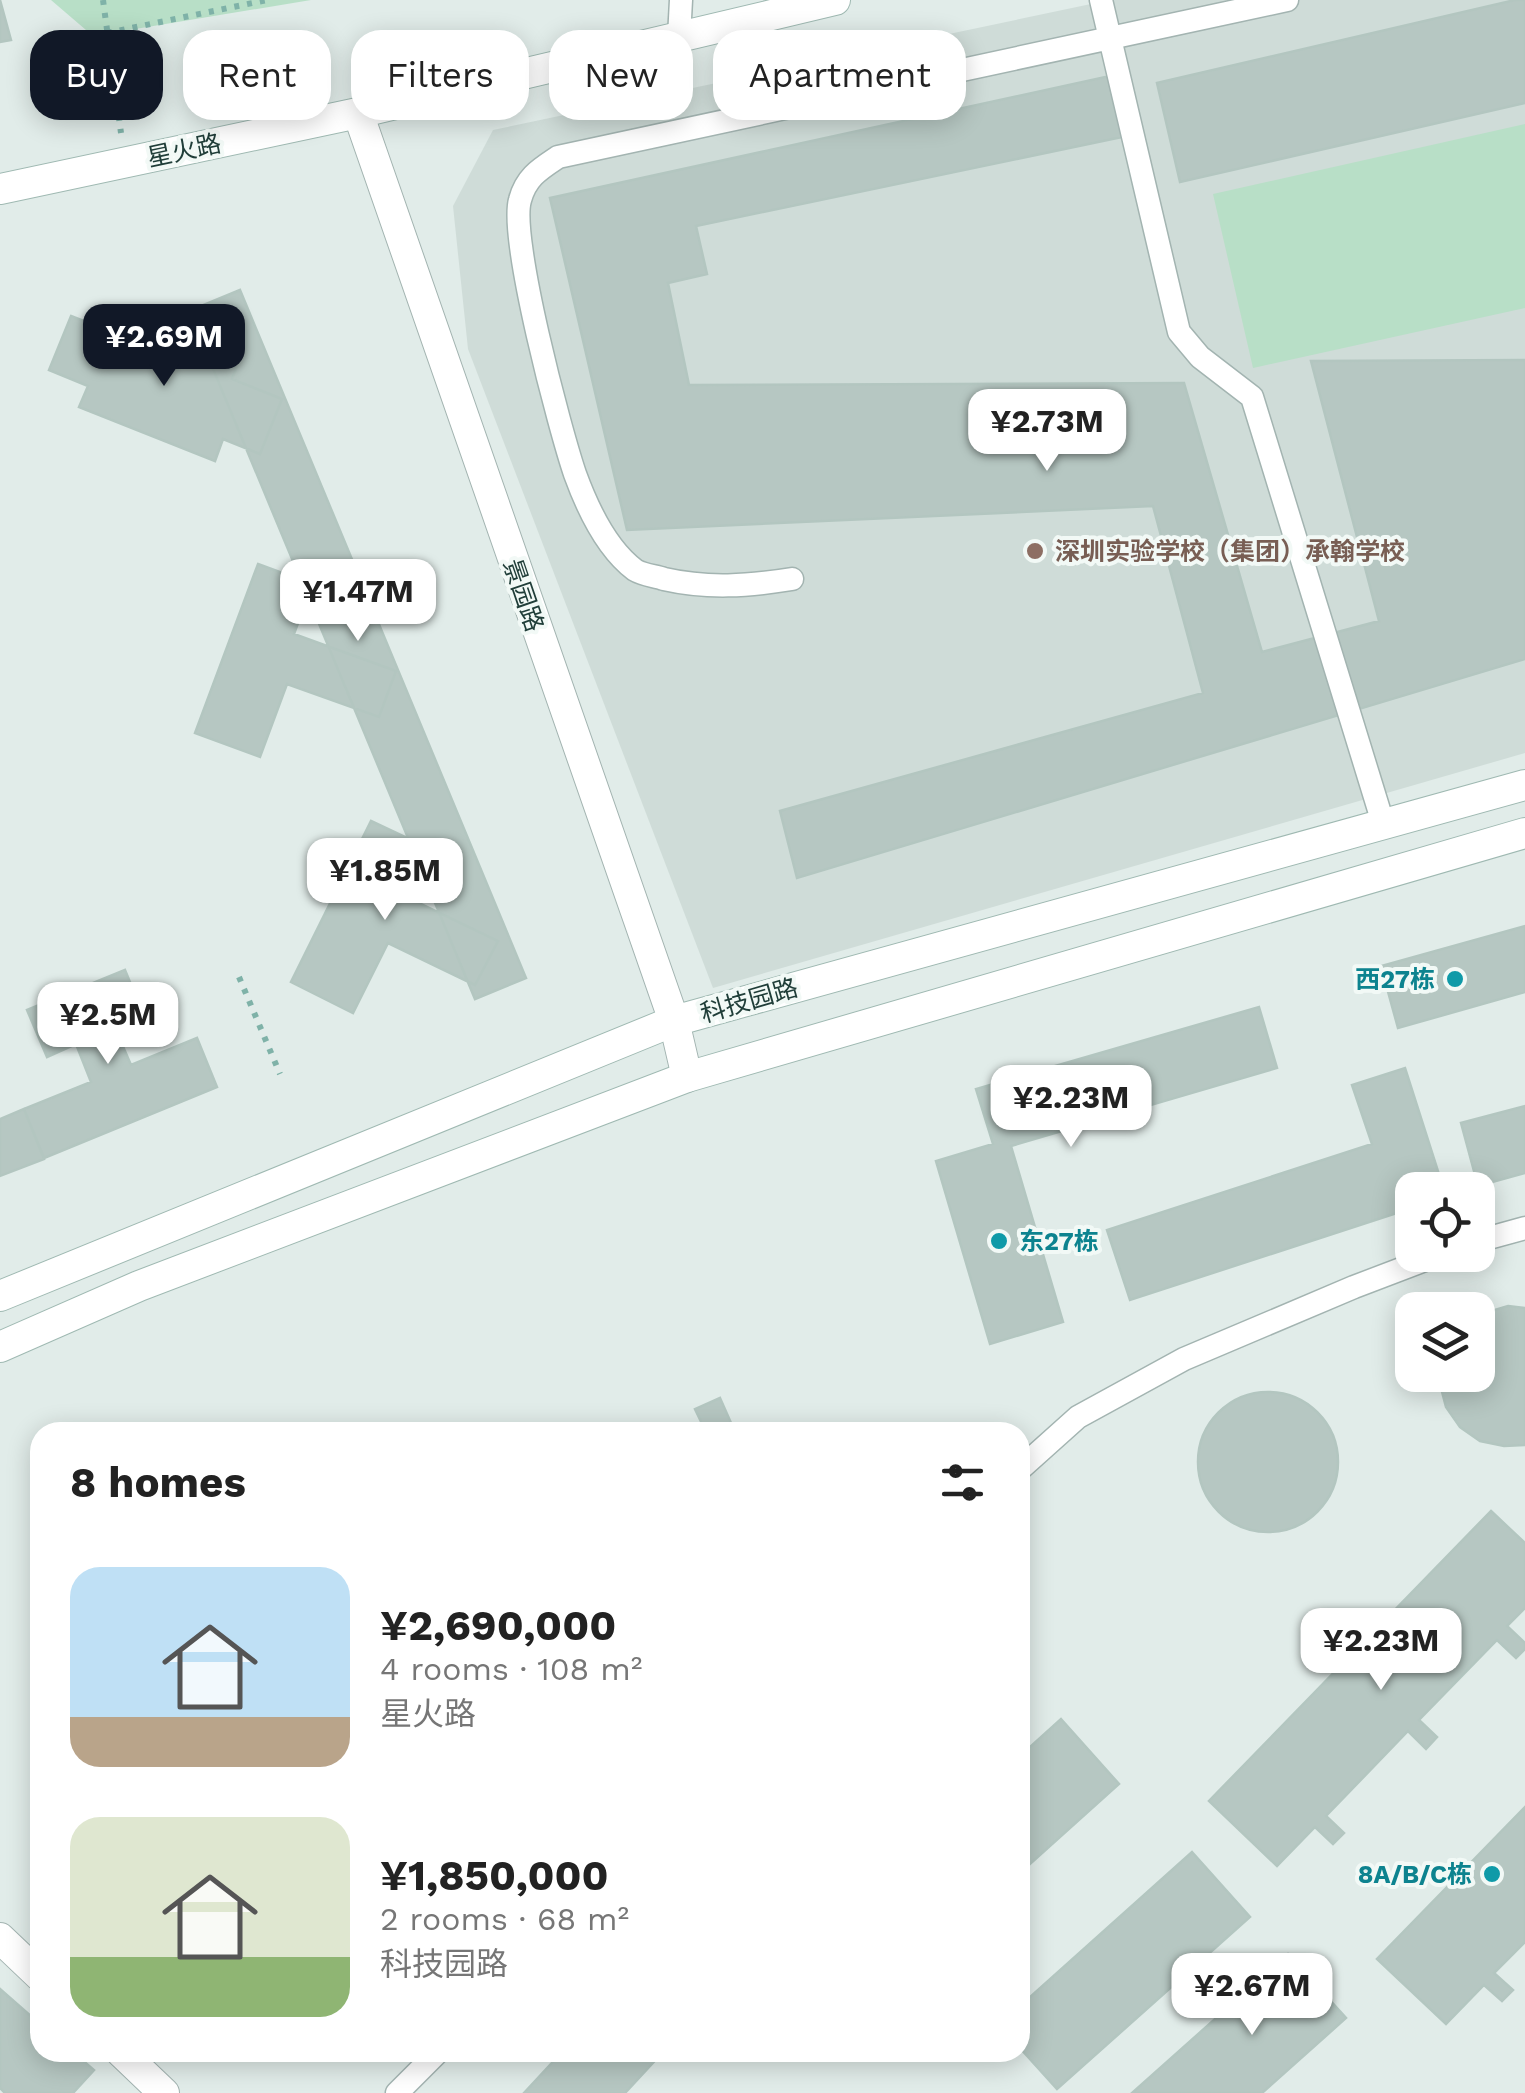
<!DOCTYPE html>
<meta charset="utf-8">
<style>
:root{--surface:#fff;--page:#f2f2f2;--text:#222;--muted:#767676;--accent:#111827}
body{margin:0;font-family:"Work Sans","Noto Sans SC",sans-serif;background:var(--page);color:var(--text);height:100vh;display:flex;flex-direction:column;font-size:38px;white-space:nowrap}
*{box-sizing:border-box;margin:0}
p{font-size:32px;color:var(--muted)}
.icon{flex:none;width:55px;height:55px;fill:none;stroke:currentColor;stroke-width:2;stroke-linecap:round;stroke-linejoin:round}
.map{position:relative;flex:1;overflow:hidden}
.panel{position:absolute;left:30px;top:1422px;width:1000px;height:640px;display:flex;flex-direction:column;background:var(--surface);border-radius:30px;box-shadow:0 5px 25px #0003}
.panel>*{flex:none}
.guide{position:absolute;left:30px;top:30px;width:1000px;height:90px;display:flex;gap:20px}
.tools{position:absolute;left:1395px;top:1172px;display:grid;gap:20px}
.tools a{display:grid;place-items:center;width:100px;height:100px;border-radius:20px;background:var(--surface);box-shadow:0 5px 25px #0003;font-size:50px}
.price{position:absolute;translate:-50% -85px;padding:0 22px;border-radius:20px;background:#fff;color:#222;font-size:32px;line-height:65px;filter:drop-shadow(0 2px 5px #0008)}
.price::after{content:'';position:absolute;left:50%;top:60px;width:30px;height:22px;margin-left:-15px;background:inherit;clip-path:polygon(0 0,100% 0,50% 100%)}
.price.active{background:var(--accent);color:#fff}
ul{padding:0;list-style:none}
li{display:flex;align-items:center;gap:30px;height:250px;padding:0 40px}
li span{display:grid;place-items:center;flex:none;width:280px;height:200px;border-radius:30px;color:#555}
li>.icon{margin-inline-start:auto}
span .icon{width:120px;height:120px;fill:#fffc;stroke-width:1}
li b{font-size:42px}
h2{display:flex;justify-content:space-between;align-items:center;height:120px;padding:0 40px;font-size:42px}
.tag{padding:0 35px;border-radius:30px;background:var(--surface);box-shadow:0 5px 25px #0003;font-size:35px;line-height:90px}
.tag.active{background:var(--accent);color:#fff}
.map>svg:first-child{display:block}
.built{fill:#cfdcd8}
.green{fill:#b8dfc7}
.building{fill:#b6c7c2;stroke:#b3c6c0;stroke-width:2.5}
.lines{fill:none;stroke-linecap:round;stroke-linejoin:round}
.lane-casing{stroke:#a3b4b1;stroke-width:25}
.street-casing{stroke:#a3b4b1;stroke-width:32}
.secondary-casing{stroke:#9fb9b2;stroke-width:32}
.path{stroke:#7fb2a8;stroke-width:6;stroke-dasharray:5 8;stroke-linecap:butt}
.lane{stroke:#fff;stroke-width:22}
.street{stroke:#fff;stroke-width:30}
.secondary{stroke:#fff;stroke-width:30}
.education-dot{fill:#8d6e63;stroke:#f2f9f6;stroke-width:4}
.culture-dot{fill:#0f9aa8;stroke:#f2f9f6;stroke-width:4}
.labels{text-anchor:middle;stroke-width:8;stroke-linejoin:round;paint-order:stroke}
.street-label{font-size:25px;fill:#203e39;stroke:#f2f9f6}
.education-label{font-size:25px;font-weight:bold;fill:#785e54;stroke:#f2f9f6;text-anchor:start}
.culture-label{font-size:25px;font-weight:bold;fill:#0d838f;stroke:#f2f9f6;text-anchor:end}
</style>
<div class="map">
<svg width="1525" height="2093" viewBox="0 0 1525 2093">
<rect width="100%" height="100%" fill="#e1ece9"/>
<path class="built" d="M1110 0H1525V753L713 988 468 349 453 206 493 130Z"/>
<path class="green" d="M51 0H311L93 36Z
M1525 124V308L1253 368 1213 194Z"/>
<path class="building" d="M0 0 11 40 0 42Z
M1515 0H1525V103L1180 182 1157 83Z
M1110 76 1122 137 696 226 707 274 668 283 689 385 1184 383 1262 652 1379 621 1311 361 1525 360V659L797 878 780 811 1203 693 1153 506 627 530 550 198Z
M240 290 526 978 475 999 189 311Z
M71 316 117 334 121 323 236 368 232 379 282 399 260 454 223 439 215 461 79 407 88 386 49 370Z
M258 564 342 595 334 614 305 604 294 634 396 671 379 717 287 684 260 757 195 733Z
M371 821 452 859 442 879 414 865 400 894 498 941 475 985 388 943 353 1013 291 982Z
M1525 926V992L1398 1028 1381 966Z
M125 970 144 1016 115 1028 131 1065 197 1038 217 1087 44 1158 24 1109 91 1082 76 1044 47 1057 27 1010Z
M1259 1007 1277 1068 1011 1146 1063 1322 990 1344 936 1161 993 1144 976 1089Z
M1405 1068 1444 1190H1412V1208L1130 1300 1107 1230 1372 1144 1352 1085Z
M1525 1106V1173L1478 1186 1461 1123Z
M24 1109 44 1159 0 1176V1119Z
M1508 1306 1525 1308V1445L1504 1446 1480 1441 1460 1427 1446 1407 1440 1384V1375H1478V1315Z
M1198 1462a70 70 0 1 1 140 0a70 70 0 1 1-140 0Z
M720 1398 735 1432H706L695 1409Z
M1491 1511 1525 1543V1608L1507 1626 1525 1643V1649L1516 1658 1497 1640 1419 1720 1437 1737 1426 1749 1408 1731 1326 1816 1344 1833 1333 1844 1315 1827 1277 1866 1209 1801Z
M1061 1719 1119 1784 1020 1873V1756Z
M1525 1807V1942L1494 1973 1513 1990 1502 2001 1484 1985 1446 2024 1377 1959Z
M1192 1852 1250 1917 1057 2089 1020 2048V2006Z
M1288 1954 1346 2018 1262 2093H1132Z
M0 1989 40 2024V2052H73L94 2070 73 2093H5L0 2088Z
M562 2052H663L625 2093H524Z"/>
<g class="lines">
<g class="lane-casing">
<path id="lane" d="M1101 0 1179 332 1200 357 1252 397 1383 823
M679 37 681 0
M792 579C748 586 708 589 664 579 655 576 643 575 635 570 607 549 587 507 575 474 560 430 509 238 520 200 526 177 540 169 558 157L1287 0
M1478 1241 1525 1228
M1020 1469 1078 1417 1184 1359 1354 1287 1438 1255
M397 2093 438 2052"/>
</g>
<g class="street-casing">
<path id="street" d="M358 113 674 1021 687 1077
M0 1938 40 1976
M121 2052 164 2093"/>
</g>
<g class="secondary-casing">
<path id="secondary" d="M0 189 358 113 835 0
M0 1296 674 1021 1525 785
M0 1347 139 1286 687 1077 1525 833"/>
</g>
<path class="path" d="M103 0 121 133
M107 33 267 0
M239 977 280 1074"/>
<use href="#lane" class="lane"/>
<use href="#street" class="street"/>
<use href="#secondary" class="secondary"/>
</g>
<circle class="education-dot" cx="1035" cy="551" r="10"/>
<g class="culture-dot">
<circle cx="1455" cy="979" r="10"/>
<circle cx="999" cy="1241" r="10"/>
<circle cx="1492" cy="1874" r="10"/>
</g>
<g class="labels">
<g class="street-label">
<text transform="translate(184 150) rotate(-12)" y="9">星火路</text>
<text transform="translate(524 595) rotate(71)" y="9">景园路</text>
<text transform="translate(749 1000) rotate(-16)" y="9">科技园路</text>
</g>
<g class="education-label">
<text x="1055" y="560">深圳实验学校（集团）承翰学校</text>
</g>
<g class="culture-label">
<text x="1435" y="988">西27栋</text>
<text x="1019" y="1250" text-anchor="start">东27栋</text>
<text x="1472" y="1883">8A/B/C栋</text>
</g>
</g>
</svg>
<div class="tools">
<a><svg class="icon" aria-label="locate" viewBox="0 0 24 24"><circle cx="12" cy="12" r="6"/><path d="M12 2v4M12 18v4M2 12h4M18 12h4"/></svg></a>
<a><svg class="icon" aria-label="layers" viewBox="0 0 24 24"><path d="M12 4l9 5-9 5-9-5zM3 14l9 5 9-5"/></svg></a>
</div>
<b class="price active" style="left:164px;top:389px">¥2.69M</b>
<b class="price" style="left:1047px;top:474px">¥2.73M</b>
<b class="price" style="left:358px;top:644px">¥1.47M</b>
<b class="price" style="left:385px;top:923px">¥1.85M</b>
<b class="price" style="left:108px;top:1067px">¥2.5M</b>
<b class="price" style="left:1071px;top:1150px">¥2.23M</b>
<b class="price" style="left:1381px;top:1693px">¥2.23M</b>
<b class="price" style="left:1252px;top:2038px">¥2.67M</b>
<div class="guide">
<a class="tag active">Buy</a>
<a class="tag">Rent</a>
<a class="tag">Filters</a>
<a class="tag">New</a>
<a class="tag">Apartment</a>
</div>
<section class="panel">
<h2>8 homes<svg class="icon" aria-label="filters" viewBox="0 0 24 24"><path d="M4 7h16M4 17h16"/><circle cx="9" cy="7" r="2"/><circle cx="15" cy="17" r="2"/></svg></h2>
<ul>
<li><span style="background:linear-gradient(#bfe0f5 75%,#b9a48a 0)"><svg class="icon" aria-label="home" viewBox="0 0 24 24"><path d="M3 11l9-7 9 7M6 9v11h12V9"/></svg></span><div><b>¥2,690,000</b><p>4 rooms · 108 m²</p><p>星火路</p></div></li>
<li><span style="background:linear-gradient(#dfe7d0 70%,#8fb573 0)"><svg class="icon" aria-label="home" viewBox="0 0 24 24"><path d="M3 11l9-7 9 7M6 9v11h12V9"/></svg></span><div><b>¥1,850,000</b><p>2 rooms · 68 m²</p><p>科技园路</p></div></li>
</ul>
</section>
</div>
